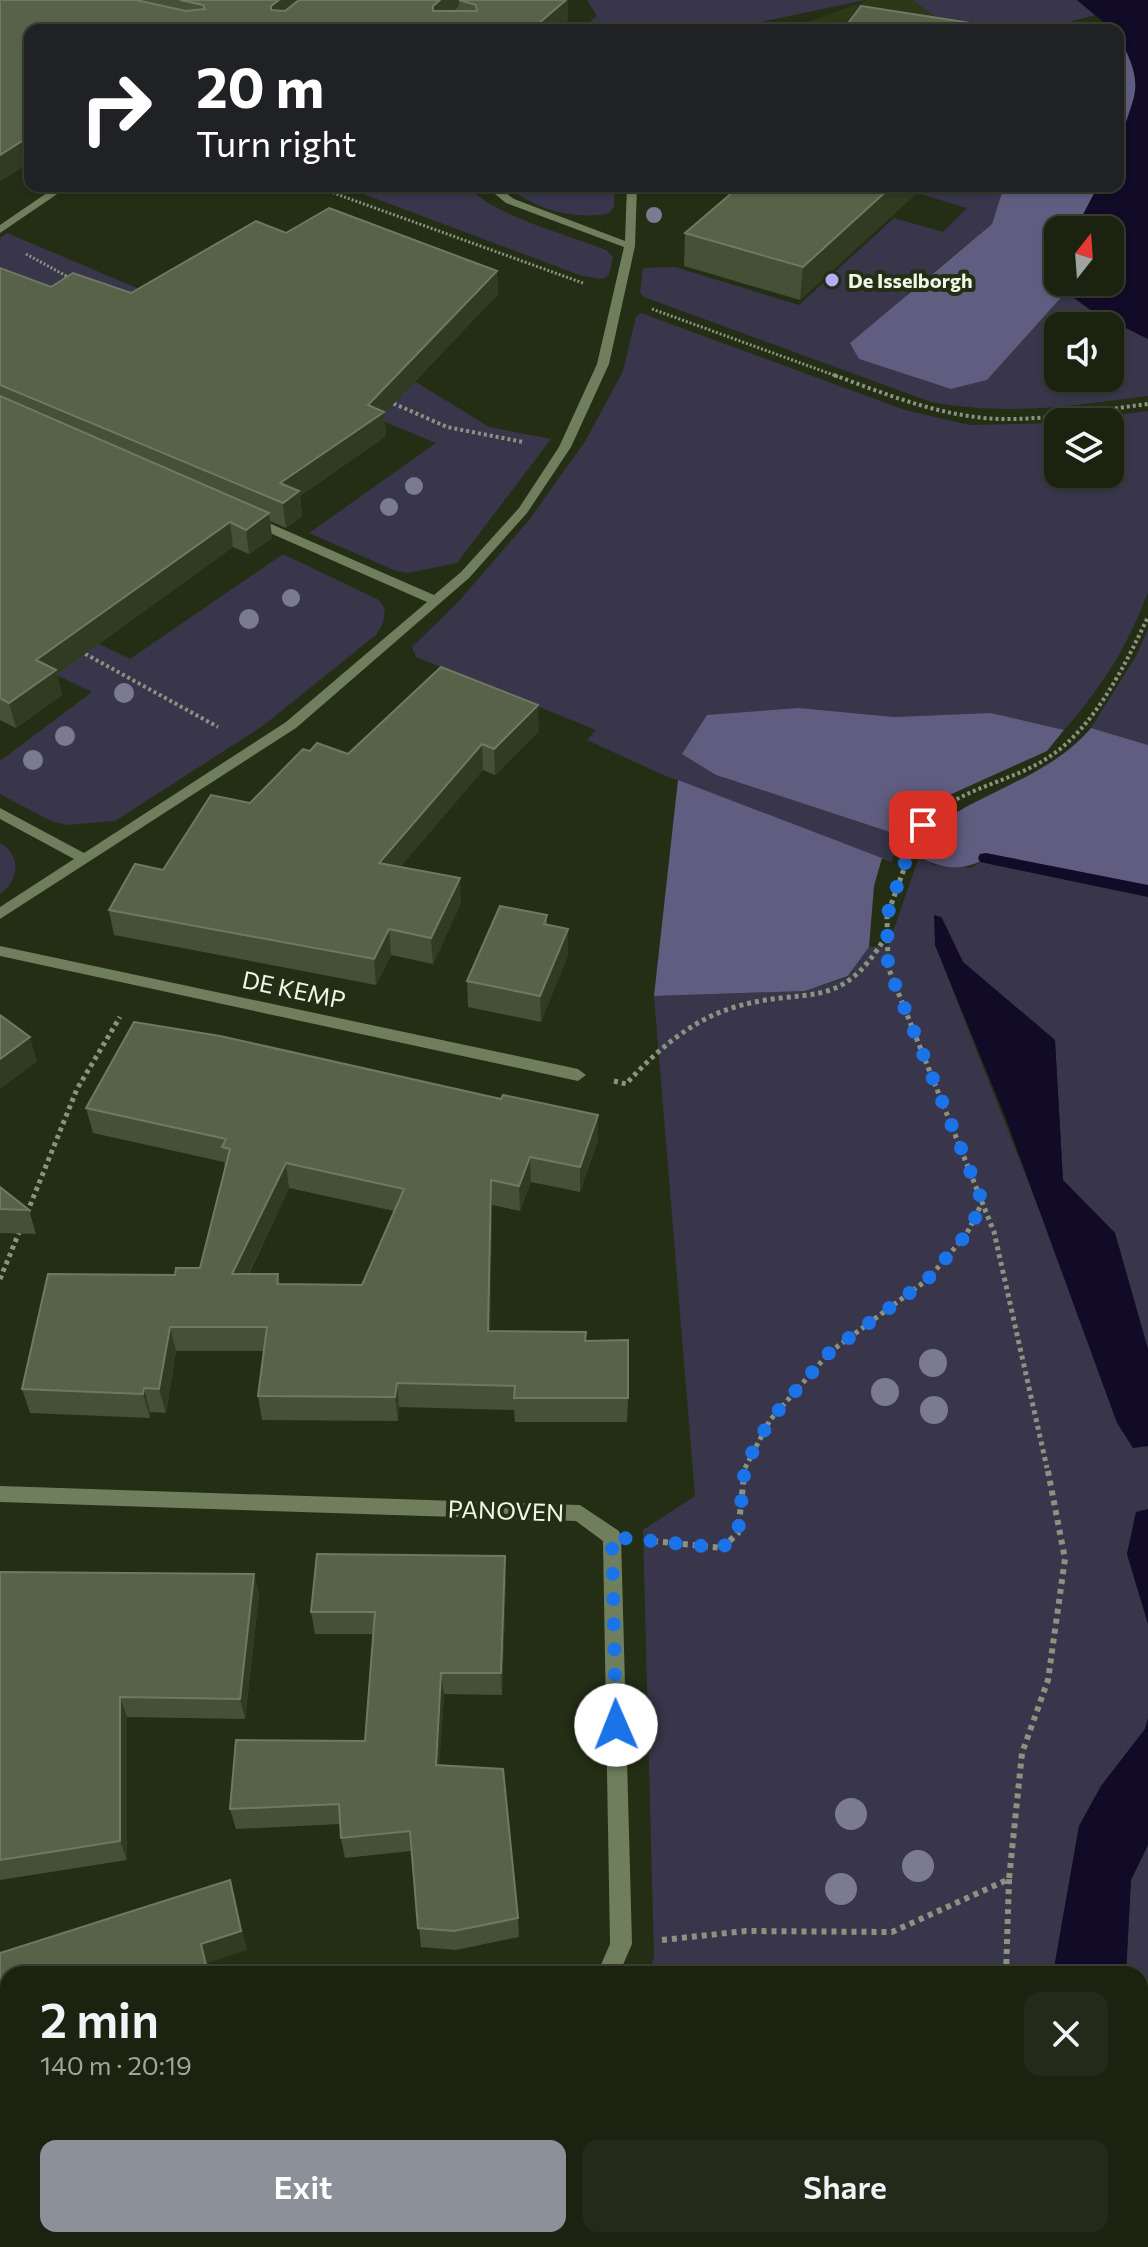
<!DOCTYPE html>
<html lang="en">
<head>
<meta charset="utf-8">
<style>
	:root { --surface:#1b2210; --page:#242a19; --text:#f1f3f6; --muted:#a0a49f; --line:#393f30; --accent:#8c9099 }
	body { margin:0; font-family:Commissioner,sans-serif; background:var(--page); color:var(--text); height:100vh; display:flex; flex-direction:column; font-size:30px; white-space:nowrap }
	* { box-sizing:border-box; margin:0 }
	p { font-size:26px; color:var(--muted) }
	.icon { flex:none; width:44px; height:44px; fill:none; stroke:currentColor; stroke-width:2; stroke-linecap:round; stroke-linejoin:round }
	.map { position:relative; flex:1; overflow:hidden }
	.drawer { position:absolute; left:0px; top:1966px; width:1148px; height:282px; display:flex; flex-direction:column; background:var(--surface); border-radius:24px 24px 0 0; box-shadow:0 2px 6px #0004,0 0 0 2px var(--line) }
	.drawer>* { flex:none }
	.top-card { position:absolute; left:24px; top:24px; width:1100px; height:168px; border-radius:16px; box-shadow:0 2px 6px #0004,0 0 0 2px var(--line); background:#202124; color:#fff; overflow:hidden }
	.needle { width:52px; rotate:17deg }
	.tools { position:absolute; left:1044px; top:216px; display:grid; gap:16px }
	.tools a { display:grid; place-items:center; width:80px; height:80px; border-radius:16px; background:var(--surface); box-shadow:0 2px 6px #0004,0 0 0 2px var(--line); font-size:40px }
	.pin { position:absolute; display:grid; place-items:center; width:68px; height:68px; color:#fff; margin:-34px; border-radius:16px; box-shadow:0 4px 12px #0006 }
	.me { position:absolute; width:88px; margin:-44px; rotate:359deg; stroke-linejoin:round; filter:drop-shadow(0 0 6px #0008) }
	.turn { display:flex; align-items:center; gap:28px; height:168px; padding:0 40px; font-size:36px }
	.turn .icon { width:104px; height:104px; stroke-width:2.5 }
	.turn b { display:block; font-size:56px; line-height:68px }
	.round { display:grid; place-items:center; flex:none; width:84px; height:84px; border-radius:16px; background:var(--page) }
	.summary { display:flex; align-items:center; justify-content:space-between; height:136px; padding:0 40px }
	h1 { font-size:48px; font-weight:600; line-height:60px }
	.action { display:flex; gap:16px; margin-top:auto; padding:16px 40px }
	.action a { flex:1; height:92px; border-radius:16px; background:var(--accent); color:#fff; font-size:32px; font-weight:600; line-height:92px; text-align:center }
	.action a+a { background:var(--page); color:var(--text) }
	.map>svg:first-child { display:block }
	.built { fill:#2c3818 }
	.green { fill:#39364c; fill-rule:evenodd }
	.forest { fill:#615d80 }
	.water { fill:#110b27 }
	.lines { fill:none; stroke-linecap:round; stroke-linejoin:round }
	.stream { fill:#110b27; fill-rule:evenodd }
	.path-far3 { stroke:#8a937f; stroke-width:3; stroke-dasharray:2 2; stroke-linecap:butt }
	.path-far2 { stroke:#8a937f; stroke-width:4; stroke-dasharray:3 3; stroke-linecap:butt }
	.path-far1 { stroke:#8a937f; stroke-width:5; stroke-dasharray:4 4; stroke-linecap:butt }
	.path { stroke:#8a937f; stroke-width:6; stroke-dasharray:5 5; stroke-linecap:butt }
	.street { fill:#6f7e5c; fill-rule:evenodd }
	.tree { fill:#7a7a91 }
	.wall { fill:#455036; fill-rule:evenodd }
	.shaded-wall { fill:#303b21 }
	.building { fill:#576249; stroke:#6f7962; stroke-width:2; fill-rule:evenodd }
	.route { stroke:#1a73e8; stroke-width:14; stroke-dasharray:0 25.2 }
	.poi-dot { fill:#b5acf8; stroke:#242e15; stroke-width:3 }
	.labels { text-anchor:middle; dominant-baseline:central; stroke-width:8; stroke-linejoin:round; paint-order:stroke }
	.far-poi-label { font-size:20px; font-weight:bold; fill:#eff7e7; stroke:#242e15; text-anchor:start }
	.street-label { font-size:24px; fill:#eff7e7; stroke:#242e15 }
</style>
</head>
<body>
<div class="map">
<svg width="1148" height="2247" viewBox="0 0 1148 2247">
	<rect width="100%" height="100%" fill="#242e15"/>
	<path class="built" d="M 868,0 L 925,0 L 976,30 L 787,30 Z"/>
	<path class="green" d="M 587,0 L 865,0 L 756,23 L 764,30 L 580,30 L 597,16 Z
		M 913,0 L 1077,0 L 1095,15 L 1047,28 L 1048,30 L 923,30 L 947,25 Z
		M 342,186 L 467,186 C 496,217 566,234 606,250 L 613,257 L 609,275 L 603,279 L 582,276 Z
		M 508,186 L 615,186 L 614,207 L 609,213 C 577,221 532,209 508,186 Z
		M 925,186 L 1004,186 L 992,224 L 909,292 L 859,359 L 951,389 L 987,380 L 1066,292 L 1092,311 L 1148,339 L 1148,396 C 1069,406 1010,416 931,402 L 644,297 L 640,293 L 643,268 L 675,267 L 799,305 L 894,218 L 943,232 L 967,208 L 920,194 ZM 1058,326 L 1110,326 L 1110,378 L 1058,378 Z
		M 7,233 L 288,352 L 408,377 L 489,427 L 551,439 L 457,563 L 408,573 L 396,571 L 309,533 L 436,443 L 107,307 L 0,270 L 0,238 Z
		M 641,313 L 905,410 L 969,425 L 1058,423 L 1058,474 L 1110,474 L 1110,422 L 1064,422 L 1148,411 L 1148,592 C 1128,646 1102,687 1064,730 L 991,713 L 894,717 L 799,708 L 683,754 L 716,775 L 902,836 L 891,862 L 661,774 L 587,740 L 596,730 L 416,657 L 412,647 L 459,601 L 529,520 L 586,440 L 623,371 L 636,317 Z
		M 283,554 L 379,600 L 385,609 L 383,623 L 377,634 L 264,725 L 115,821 L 67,825 L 51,821 L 0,794 L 0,761 L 92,692 L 0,648 L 0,596 L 130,659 Z
		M 1148,629 L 1148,745 L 1091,728 L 1136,656 Z
		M 0,843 C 22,855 19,881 0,894 Z
		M 919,857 L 934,865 L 971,868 L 986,858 L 1148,891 L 1148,1349 L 1115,1233 L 1063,1180 L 1055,1040 L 963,962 L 942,917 L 935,945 L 1133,1448 L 1148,1446 L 1148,1509 L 1136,1513 L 1127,1554 L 1148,1624 L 1148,1718 L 1145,1729 L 1101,1786 L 1079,1826 L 1053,1974 L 648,1974 L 654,1957 L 643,1530 L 695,1496 L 654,996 L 805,991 L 848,977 L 869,947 L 888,946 Z
		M 1148,1845 L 1148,2247 L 1077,2247 L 1080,2240 L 1140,2240 L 1140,1974 L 1126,1974 L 1131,1880 Z
		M 733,2240 L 994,2240 L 992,2247 L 734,2247 Z"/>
	<path class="forest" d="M 1118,35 C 1125,42 1135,50 1140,58 C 1148,87 1130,123 1118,149 Z
		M 1004,186 L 1098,186 L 1075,230 L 1058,230 L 1058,282 L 1065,282 L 1066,292 L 987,380 L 951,389 L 859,359 L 850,343 L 992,224 Z
		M 799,708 L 894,717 L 991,713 L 1064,730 L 1047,751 L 945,797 L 911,820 L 902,836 L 716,775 L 682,754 L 707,715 Z
		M 1091,728 L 1148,745 L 1148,891 L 986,858 C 964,872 942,869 919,857 L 922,837 C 973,792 1046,781 1091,728 Z
		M 678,780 L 882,858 L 874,886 L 869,947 L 848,976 L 805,991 L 654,996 Z"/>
	<path class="water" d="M 1077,0 L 1148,0 L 1148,339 L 1092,311 L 1066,292 L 1065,282 L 1110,282 L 1110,230 L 1075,230 L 1098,186 L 1118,186 C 1118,174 1115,159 1118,148 C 1133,92 1148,91 1118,35 L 1118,30 L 1113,30 Z
		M 934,915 L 941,917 L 963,962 L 1055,1040 L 1063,1180 L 1115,1233 L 1148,1349 L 1148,1446 L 1133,1448 L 1117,1423 L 1004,1114 L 935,945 Z
		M 1148,1509 L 1148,1624 L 1127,1554 L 1136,1512 Z
		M 1148,1718 L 1148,1845 L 1131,1880 L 1126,1974 L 1053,1974 L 1079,1826 L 1101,1786 L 1145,1729 Z
		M 994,2240 L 1080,2240 L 1077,2247 L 992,2247 Z"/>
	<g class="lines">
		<path class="stream" d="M 986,853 L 1148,885 L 1148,897 L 980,862 L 978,858 L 980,854 Z"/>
		<path class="path-far3" d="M 314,186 L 583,283
			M 26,254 L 70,278
			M 652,309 L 839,377"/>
		<path class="path-far2" d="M 834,375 C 888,395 942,417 1000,419 C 1050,420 1099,410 1148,404
			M 388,401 L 447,427 L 523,442
			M 80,651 L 218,727
			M 908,857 C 913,847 917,832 924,824 C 956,788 1011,783 1049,757 C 1095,727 1125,665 1148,617"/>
		<path class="path-far1" d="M 909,855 L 887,916 L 888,967 L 994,1232 L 1047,1468
			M 614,1081 L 626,1084 C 656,1051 691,1020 735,1007 C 808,985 839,1015 886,936
			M 27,1213 L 77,1089 L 120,1017
			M 0,1279 L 20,1230
			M 745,1468 L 770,1420 L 830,1352 L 927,1280 L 966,1235 L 982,1203"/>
		<path class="path" d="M 653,1541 L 722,1548 L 738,1533 L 745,1466
			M 662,1940 L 746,1931 L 892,1932 L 1009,1879 L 1022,1753 L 1048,1680 L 1065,1559 L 1047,1466
			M 1006,1974 L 1009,1879
			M 925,2240 L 925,2247"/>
		<path class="street" d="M 57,186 L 69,186 L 0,233 L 0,225 Z
			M 485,186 L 496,186 L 514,199 L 625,241 L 627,186 L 637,186 L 635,246 L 609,364 L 571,447 L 527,513 L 469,578 L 296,728 L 0,919 L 0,907 L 74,859 L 0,819 L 0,808 L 84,853 L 286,722 L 427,602 L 247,523 L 247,517 L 255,517 L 434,595 L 461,572 L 519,508 L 559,447 L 597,364 L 624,247 L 506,203 Z
			M 0,946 L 578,1069 L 586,1075 L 578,1081 L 0,956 Z
			M 0,1486 L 580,1505 L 619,1531 L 621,1537 L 632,1944 L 619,1974 L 597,1974 L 610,1944 L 603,1541 L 576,1521 L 0,1502 Z
			M 8,2206 L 8,2230 L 0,2233 L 0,2209 Z"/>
	</g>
	<g class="tree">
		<circle cx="654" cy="215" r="8"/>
		<circle cx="414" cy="486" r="9"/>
		<circle cx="389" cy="507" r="9"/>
		<circle cx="291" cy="598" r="9"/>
		<circle cx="249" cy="619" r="10"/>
		<circle cx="124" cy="693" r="10"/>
		<circle cx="65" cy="736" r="10"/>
		<circle cx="33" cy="760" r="10"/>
		<circle cx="933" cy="1363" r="14"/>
		<circle cx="885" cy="1392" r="14"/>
		<circle cx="934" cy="1410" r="14"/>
		<circle cx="851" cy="1814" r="16"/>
		<circle cx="918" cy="1866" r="16"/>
		<circle cx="841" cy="1889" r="16"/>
	</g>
	<path class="wall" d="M 0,0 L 566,0 L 568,20 L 30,30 L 30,162 L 0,181 Z
		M 740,186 L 922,186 L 919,191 L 800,300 L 684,266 L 685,233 Z
		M 286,233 L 497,271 L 498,294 L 384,414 L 386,436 L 300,496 L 302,516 L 286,528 L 270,521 L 272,538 L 249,554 L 233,547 L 57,674 L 62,695 L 16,728 L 0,720 L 0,268 L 51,287 L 131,293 Z
		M 539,731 L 495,775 L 483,770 L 400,867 L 461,903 L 433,964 L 391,955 L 376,985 L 114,935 L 109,910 L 250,803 L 310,751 L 348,754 Z
		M 547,915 L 547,924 L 568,929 L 568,955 L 541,1022 L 468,1007 L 467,981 Z
		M 86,1108 L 598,1140 L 580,1192 L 531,1182 L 520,1211 L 492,1205 L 490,1331 L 586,1341 L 628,1398 L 627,1422 L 515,1422 L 514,1410 L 399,1407 L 398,1421 L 262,1420 L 258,1396 L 264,1351 L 176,1351 L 166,1413 L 150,1412 L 150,1418 L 30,1413 L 22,1389 L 175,1275 L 200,1268 L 225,1167 L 224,1162 L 93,1133 ZM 289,1188 L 394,1211 L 362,1285 L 280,1284 L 278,1274 L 249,1274 Z
		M 0,1187 L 29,1210 L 36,1234 L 0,1233 Z
		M 0,1572 L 254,1574 L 259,1595 L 245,1719 L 127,1717 L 127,1860 L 0,1880 Z
		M 506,1578 L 502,1695 L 444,1694 L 439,1765 L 518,1918 L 519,1937 L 456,1950 L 421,1947 L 411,1851 L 345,1858 L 341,1838 L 340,1824 L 236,1829 L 230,1809 L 365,1741 L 374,1634 L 315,1634 L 311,1612 Z"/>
	<path class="shaded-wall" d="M 279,0 L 309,0 L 273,28 L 271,6 Z
		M 440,0 L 466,0 L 459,0 L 459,6 L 434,28 L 433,6 Z
		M 566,0 L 568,0 L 568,20 L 557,30 L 531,30 Z
		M 30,136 L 30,162 L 0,181 L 0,155 Z
		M 892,186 L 922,186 L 919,191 L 800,300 L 803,267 Z
		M 497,271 L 498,294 L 384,414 L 386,436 L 300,496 L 302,516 L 286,528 L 280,483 L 368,405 Z
		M 269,513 L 272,538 L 249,554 L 246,530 Z
		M 230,522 L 233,547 L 57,674 L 62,695 L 16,728 L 9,703 L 36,660 Z
		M 538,705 L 539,731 L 495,775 L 494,749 Z
		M 482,744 L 483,770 L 382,889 L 379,863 Z
		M 460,878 L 461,903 L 433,964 L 431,938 Z
		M 389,929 L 391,955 L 376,985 L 374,959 Z
		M 568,929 L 568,955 L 541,1022 L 540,996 Z
		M 30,1037 L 37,1062 L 0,1089 L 0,1059 Z
		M 598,1115 L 598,1140 L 580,1192 L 580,1167 Z
		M 530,1157 L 531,1182 L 520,1211 L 519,1186 Z
		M 286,1163 L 289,1188 L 237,1298 L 232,1274 Z
		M 491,1180 L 492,1205 L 490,1355 L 488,1331 Z
		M 170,1327 L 176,1351 L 166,1413 L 159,1389 Z
		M 397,1383 L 399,1407 L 398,1421 L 395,1397 Z
		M 144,1388 L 150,1412 L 150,1418 L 143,1394 Z
		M 505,1556 L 506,1578 L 502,1695 L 501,1673 Z
		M 254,1574 L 259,1595 L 245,1719 L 240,1699 Z
		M 441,1673 L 444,1694 L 438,1786 L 436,1765 Z
		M 120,1697 L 127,1717 L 127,1860 L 120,1841 Z
		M 230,1880 L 236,1900 L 247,1950 L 208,1963 L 210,1974 L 208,1974 L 201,1944 Z
		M 8,2077 L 8,2098 L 0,2100 L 0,2080 Z"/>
	<path class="building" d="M 0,0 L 136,0 L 186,11 L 205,9 L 203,5 L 180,0 L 279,0 L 271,6 L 271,10 L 285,11 L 299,0 L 440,0 L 433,6 L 433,11 L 477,11 L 476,5 L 459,0 L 566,0 L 531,30 L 30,30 L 30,136 L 0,155 Z
		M 861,6 L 1003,28 L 1002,30 L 843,30 Z
		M 740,186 L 892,186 L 803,267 L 685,233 Z
		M 329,208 L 497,271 L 368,405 L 384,412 L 280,483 L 299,491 L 283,503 L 0,385 L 0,268 L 51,287 L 73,273 L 131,293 L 256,221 L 286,233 Z
		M 0,396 L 269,513 L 246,530 L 230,522 L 36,660 L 56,670 L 9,703 L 0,698 Z
		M 441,667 L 538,705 L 494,749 L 482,744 L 379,863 L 460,878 L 431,938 L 389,929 L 374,959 L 109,910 L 135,864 L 163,870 L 211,795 L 250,803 L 303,749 L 310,751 L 317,743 L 348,754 Z
		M 500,906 L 547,915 L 544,924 L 568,929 L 540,996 L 467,981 Z
		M 0,1015 L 30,1037 L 0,1059 Z
		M 134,1022 L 220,1036 L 501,1099 L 503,1095 L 598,1115 L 580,1167 L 530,1157 L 519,1186 L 491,1180 L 488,1331 L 586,1332 L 585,1341 L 628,1340 L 628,1398 L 514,1398 L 515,1386 L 397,1383 L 395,1397 L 258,1396 L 267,1327 L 170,1327 L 159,1389 L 144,1388 L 143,1394 L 22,1389 L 48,1274 L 175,1275 L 176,1268 L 200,1268 L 230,1149 L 222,1147 L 226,1139 L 86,1108 ZM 286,1163 L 404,1189 L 362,1285 L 277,1284 L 278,1274 L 232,1274 Z
		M 0,1187 L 29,1210 L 0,1209 Z
		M 317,1554 L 505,1556 L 501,1673 L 441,1673 L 436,1765 L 503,1769 L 518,1918 L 454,1931 L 418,1928 L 410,1831 L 341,1838 L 339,1804 L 230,1809 L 236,1740 L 365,1741 L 375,1612 L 311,1612 Z
		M 0,1572 L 254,1574 L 240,1699 L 120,1697 L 120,1841 L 0,1860 Z
		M 230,1880 L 241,1931 L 201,1944 L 208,1974 L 8,1974 L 8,2077 L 0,2080 L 0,1953 Z
		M 426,2240 L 610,2240 L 612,2247 L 423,2247 L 427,2245 Z
		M 285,2243 L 286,2247 L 273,2247 Z"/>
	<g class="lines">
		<path class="route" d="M 616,1725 L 612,1537 L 722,1548 L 738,1533 L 745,1466 L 770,1420 L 830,1352 L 927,1280 L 966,1235 L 983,1203 L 888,967 L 887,916 L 904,865 L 923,825"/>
	</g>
	<circle class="poi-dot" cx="832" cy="280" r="8"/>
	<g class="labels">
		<g class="far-poi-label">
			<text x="848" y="280">De Isselborgh</text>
		</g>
		<g class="street-label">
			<text transform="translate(294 989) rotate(12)">DE KEMP</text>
			<text transform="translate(506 1510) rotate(2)">PANOVEN</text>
		</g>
	</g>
</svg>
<div class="tools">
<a><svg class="needle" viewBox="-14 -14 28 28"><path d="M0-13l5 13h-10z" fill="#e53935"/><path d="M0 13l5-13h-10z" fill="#a0a49f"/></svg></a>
<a><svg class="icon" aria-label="sound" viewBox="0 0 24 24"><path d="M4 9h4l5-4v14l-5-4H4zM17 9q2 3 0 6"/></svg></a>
<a><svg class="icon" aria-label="layers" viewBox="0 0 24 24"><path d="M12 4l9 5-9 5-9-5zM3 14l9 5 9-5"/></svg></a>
</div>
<div class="pin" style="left:923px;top:825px;background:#d93025"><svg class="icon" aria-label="arrive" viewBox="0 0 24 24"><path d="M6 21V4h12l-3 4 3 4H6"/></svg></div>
<svg class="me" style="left:616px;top:1725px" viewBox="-20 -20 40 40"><circle r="19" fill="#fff"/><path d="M0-13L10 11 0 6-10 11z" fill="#1a73e8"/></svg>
<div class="top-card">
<div class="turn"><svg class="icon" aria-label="right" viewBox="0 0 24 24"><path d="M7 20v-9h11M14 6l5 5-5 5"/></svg><div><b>20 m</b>Turn right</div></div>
</div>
<section class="drawer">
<div class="summary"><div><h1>2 min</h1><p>140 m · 20:19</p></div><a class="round"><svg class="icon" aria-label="close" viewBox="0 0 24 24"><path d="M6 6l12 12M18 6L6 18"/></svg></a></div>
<div class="action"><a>Exit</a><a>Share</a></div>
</section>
</div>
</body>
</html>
